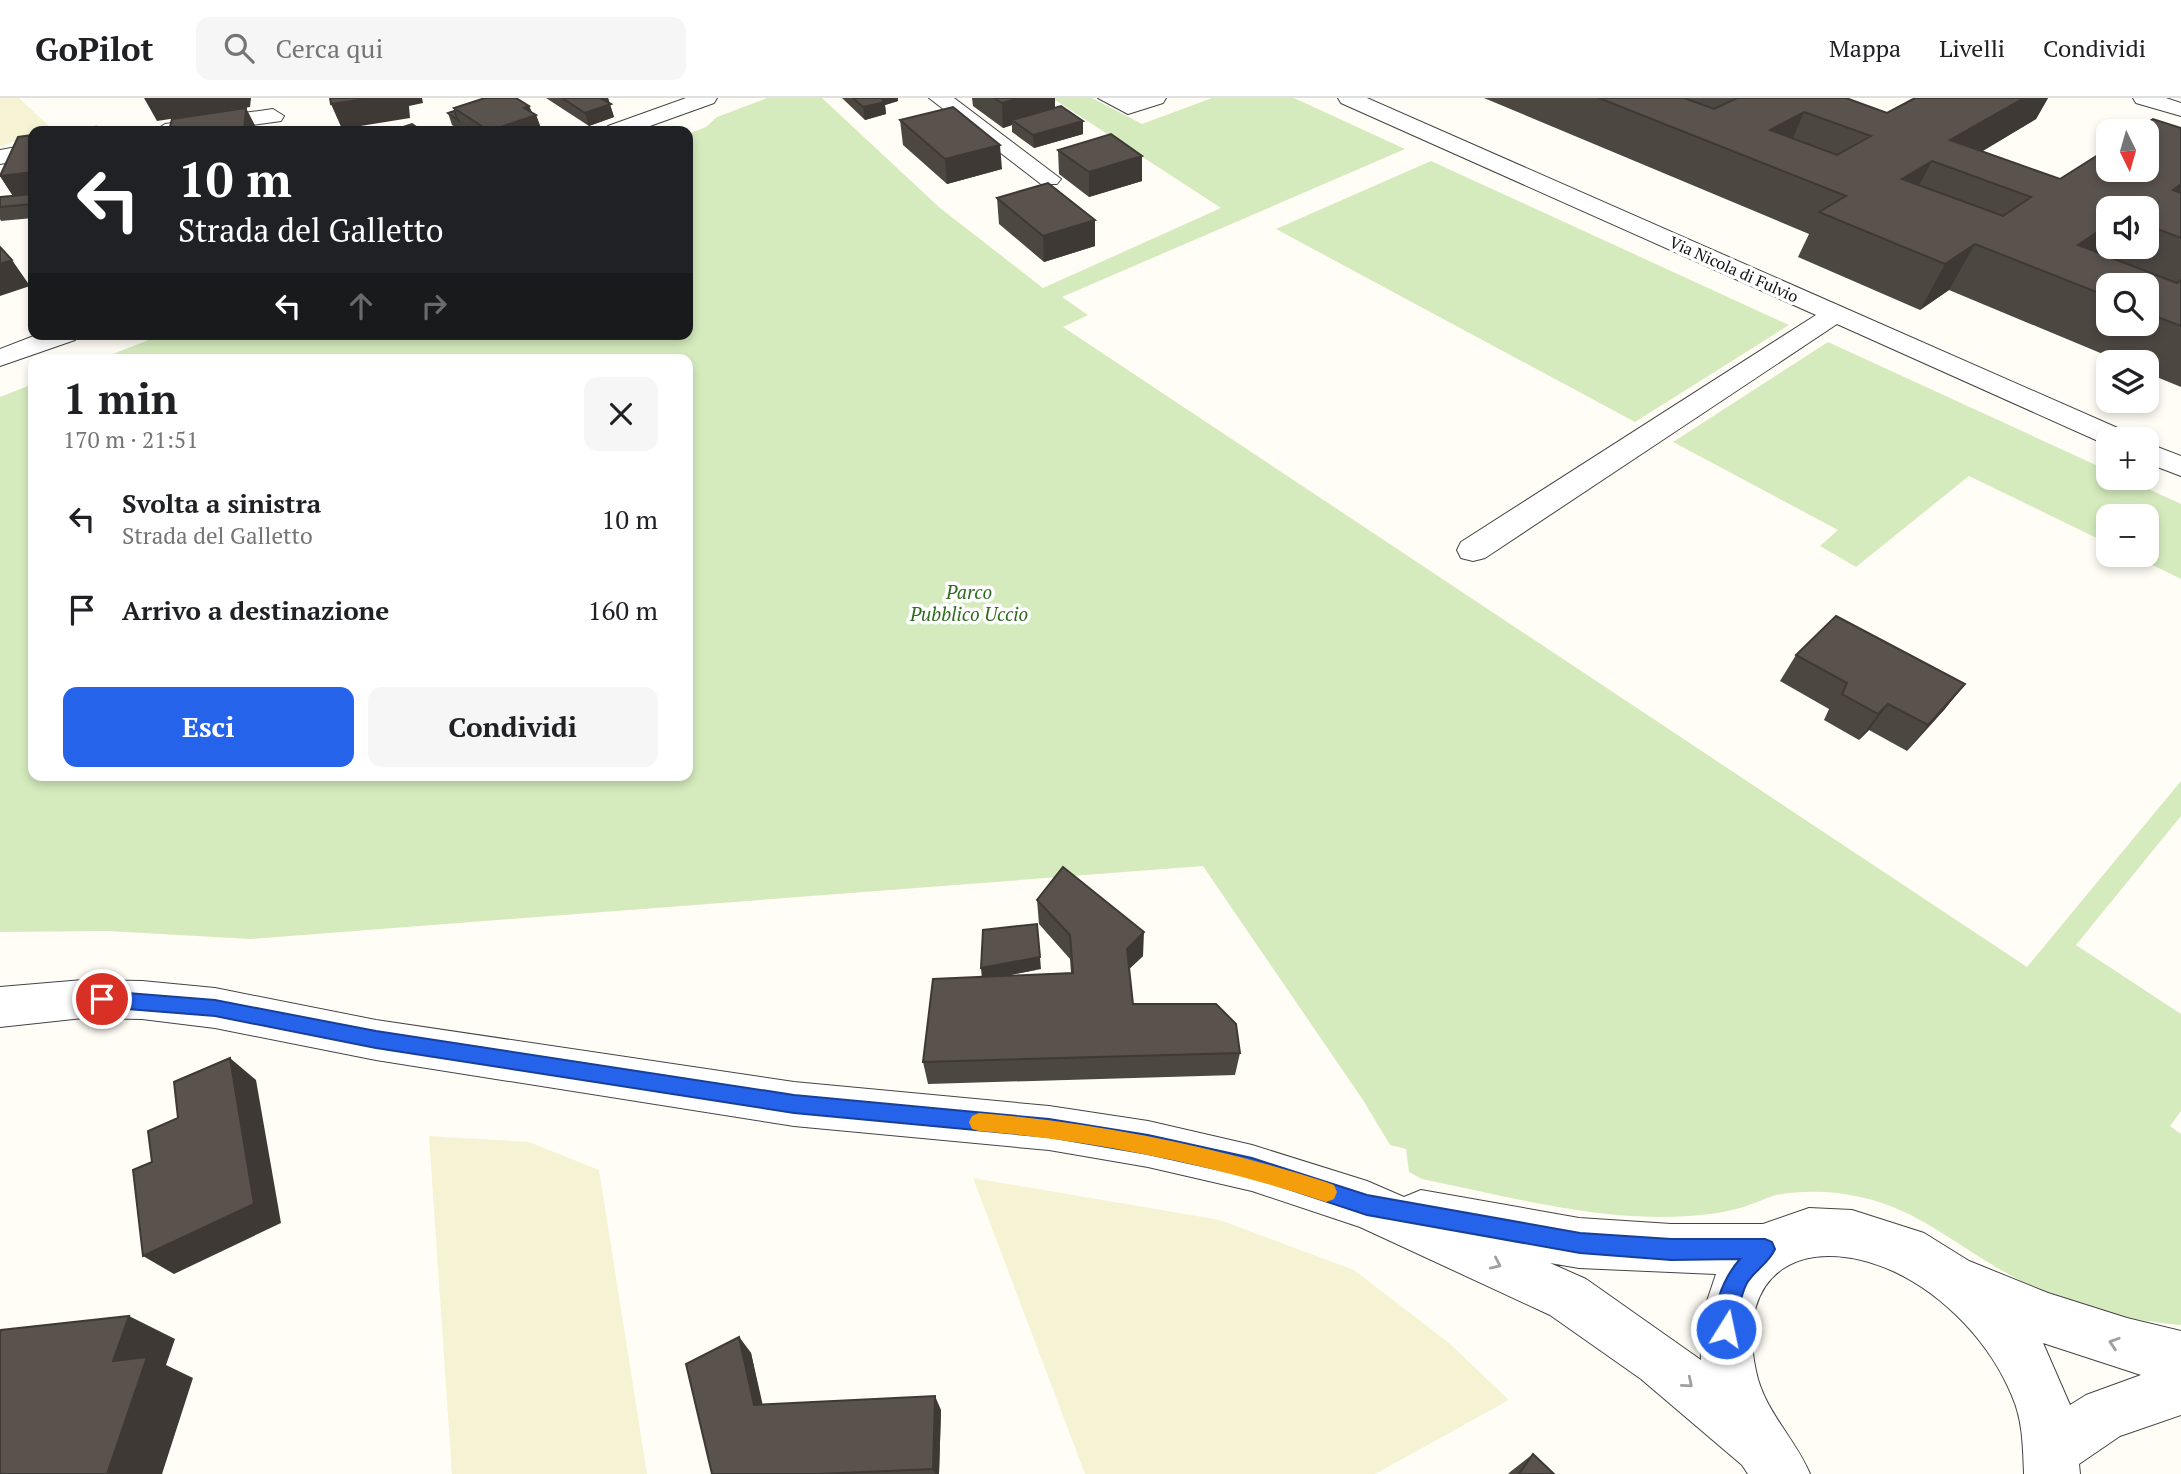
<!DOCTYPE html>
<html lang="it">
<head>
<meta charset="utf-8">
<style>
	:root { --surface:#fff; --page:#f6f6f6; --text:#202124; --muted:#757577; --line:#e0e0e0; --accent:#2563eb }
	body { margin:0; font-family:"PT Serif",serif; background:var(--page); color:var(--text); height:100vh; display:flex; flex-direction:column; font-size:26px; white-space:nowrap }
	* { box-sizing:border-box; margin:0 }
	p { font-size:23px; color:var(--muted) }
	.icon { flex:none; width:38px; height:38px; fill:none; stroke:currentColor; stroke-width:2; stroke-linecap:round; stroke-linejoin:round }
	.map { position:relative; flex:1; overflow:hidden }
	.drawer { position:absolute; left:28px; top:256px; width:665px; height:427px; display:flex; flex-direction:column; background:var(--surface); border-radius:14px; box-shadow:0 4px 10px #0003 }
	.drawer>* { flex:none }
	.banner { position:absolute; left:28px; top:28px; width:665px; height:214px; border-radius:14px; box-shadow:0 4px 10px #0003; background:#202124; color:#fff; overflow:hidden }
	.needle { width:46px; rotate:175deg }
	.controls { position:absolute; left:2096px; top:21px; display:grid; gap:14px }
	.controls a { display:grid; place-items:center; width:63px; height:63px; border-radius:14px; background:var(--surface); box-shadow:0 4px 10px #0003; font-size:35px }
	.pin { position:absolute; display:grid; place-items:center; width:60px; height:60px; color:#fff; margin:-30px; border:4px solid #fff; border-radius:50%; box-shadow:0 2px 7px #0007 }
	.me { position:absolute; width:77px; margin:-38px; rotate:10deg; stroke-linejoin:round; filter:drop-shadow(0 0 5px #0008) }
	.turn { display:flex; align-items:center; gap:24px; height:147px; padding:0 35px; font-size:32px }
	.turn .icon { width:91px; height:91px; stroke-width:2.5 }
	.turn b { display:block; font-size:49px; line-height:60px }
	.lanes { display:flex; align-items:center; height:66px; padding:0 35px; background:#0003; justify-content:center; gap:35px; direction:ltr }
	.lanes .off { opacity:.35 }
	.round { display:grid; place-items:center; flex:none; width:74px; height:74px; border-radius:14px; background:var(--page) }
	.head { display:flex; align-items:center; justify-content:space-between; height:119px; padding:0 35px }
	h1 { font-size:42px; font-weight:800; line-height:52px }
	.action { display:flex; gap:14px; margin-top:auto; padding:14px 35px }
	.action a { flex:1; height:80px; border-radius:14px; background:var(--accent); color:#fff; font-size:28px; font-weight:800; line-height:80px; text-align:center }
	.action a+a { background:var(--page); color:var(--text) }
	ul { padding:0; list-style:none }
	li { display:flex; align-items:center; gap:21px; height:91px; padding:0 35px }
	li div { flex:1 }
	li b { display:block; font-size:26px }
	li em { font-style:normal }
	header { display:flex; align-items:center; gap:42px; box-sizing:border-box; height:98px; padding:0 35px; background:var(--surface); border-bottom:2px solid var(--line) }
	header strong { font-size:33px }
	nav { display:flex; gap:38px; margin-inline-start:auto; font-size:24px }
	.search { width:490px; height:63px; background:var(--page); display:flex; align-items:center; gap:18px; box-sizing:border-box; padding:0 24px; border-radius:14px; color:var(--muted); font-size:26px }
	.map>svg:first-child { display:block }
	.farmland { fill:#f6f3d4 }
	.green { fill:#d5ebbd }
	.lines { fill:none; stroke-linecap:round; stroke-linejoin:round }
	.minor-casing { stroke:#444; stroke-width:2 }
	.minor { fill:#fff; fill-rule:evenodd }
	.wall { fill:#4d4742; fill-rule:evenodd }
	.shaded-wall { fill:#3f3936 }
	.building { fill:#5a524d; stroke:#3f3936; stroke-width:2; fill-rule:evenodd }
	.oneway { stroke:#a0a0a0 }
	.route { fill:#2563eb; stroke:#184099; stroke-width:2 }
	.slow { fill:#f59e0b }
	.labels { text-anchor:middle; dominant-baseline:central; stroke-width:7; stroke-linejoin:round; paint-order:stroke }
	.far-street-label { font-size:16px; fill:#111; stroke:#fff }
	.park-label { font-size:19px; font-style:italic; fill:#2f6b1f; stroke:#fff }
</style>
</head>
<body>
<header>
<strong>GoPilot</strong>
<div class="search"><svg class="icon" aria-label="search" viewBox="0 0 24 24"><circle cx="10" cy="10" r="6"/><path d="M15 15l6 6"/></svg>Cerca qui</div>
<nav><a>Mappa</a><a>Livelli</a><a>Condividi</a></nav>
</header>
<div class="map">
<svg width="2181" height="1376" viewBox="0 0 2181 1376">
	<rect width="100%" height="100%" fill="#fffdf5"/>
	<path class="farmland" d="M 0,0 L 19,0 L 50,29 L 0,49 Z
		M 429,1038 L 529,1044 L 599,1072 L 647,1376 L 452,1376 Z
		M 973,1080 L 1220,1122 L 1354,1172 L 1449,1245 L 1509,1302 L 1375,1376 L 1085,1376 Z"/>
	<path class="green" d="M 767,0 L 822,0 L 940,110 L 1043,190 L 1221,110 L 1052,0 L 1092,0 L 1142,26 L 1212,0 L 1294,0 L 1405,51 L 1062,199 L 1088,217 L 1063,229 L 2027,869 L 2181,683 L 2181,718 L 2076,847 L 2181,916 L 2181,1013 L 2170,1028 L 2181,1036 L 2181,1227 C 2117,1222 2057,1204 2001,1172 C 1954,1145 1914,1110 1860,1099 C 1834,1093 1803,1092 1776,1097 C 1762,1101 1750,1108 1736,1111 C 1721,1115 1704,1117 1689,1118 C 1599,1124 1510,1099 1422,1081 L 1409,1074 L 1406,1051 L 1390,1047 L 1363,1002 L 1203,768 L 250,841 L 108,833 L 0,834 L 0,299 L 33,286 L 33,677 L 688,677 L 688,261 L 100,261 L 164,236 L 688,236 L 688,36 L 706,29 L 717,19 Z
		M 1431,63 L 1789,227 L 1635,324 L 1276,131 Z
		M 1828,244 L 2109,373 L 2109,380 L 2125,380 L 2181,406 L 2181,481 L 2132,457 L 2147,457 L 2147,418 L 2109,418 L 2109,446 L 1969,378 L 1856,469 L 1820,448 L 1838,432 L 1673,344 Z"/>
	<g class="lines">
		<defs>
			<path id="minor" d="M 686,0 L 717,0 L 714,5 L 636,33 L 605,33 L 608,28 Z
				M 929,0 L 954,0 L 1061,81 L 1057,86 L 1041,86 Z
				M 1098,0 L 1166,0 L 1163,5 L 1128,16 Z
				M 1338,0 L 1367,0 L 2129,335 L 2133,341 L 2109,341 L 2107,347 L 1837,226 L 1485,460 L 1473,463 L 1461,460 L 1457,452 L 1461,444 L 1816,217 L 1341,5 Z
				M 2133,0 L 2166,0 L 2181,5 L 2181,18 L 2136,5 Z
				M 273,11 L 284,18 L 281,23 L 211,33 L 154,33 L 165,26 Z
				M 33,46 L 33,60 L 0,66 L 0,52 Z
				M 39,236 L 78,236 L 75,242 L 0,268 L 0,251 Z
				M 2147,345 L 2181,358 L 2181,378 L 2147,365 Z
				M 83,882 L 142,883 L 215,890 L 376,922 L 794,984 L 1049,1008 L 1148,1023 L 1252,1047 L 1367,1083 L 1404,1099 L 1421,1092 L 1579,1120 L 1671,1126 L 1763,1126 L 1809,1110 L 1852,1112 L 1924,1135 L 1969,1163 L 2048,1195 L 2127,1220 L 2181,1233 L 2181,1317 L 2120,1338 L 2079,1366 L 2080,1376 L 2024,1376 C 2023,1350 2023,1322 2012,1298 C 1991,1246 1945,1197 1893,1173 C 1805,1134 1734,1172 1756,1273 C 1764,1313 1795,1340 1810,1376 L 1748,1376 L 1742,1367 L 1641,1281 L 1550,1217 L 1360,1129 L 1252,1093 L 1148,1069 L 1049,1052 L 794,1028 L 376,962 L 215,930 L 142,921 L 83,920 L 0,929 L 0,889 ZM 1550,1165 L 1579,1170 L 1716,1176 L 1700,1224 L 1701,1262 L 1586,1181 ZM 2043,1245 L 2141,1277 L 2086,1297 L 2070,1307 Z"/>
		</defs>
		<use href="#minor" class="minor-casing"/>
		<use href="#minor" class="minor"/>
	</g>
	<path class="wall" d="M 546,0 L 608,0 L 614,19 L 589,28 Z
		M 842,0 L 898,0 L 898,3 L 885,7 L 886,16 L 865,22 Z
		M 972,0 L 1055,0 L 1055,10 L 1083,23 L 1083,36 L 1034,50 L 1012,34 L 1012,27 L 1003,30 L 973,8 Z
		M 1484,0 L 1846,0 L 1887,15 L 1915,0 L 2048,0 L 2036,21 L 1982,53 L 2060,81 L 2181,30 L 2181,289 L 2147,275 L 2147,264 L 2122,264 L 1949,192 L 1920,212 L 1798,159 L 1809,136 ZM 2109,110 L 2147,110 L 2147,149 L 2109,149 ZM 2109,187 L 2147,187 L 2147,226 L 2109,226 Z
		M 529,8 L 532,14 L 536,17 L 542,33 L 461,33 L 452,27 L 448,15 L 454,13 L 454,10 Z
		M 900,22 L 1002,71 L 947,86 L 903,47 Z
		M 33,37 L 33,120 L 1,123 L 0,121 L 0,99 L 13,98 L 0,78 Z
		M 1058,52 L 1142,83 L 1089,99 L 1059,76 Z
		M 997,100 L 1095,148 L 1044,164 L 999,126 Z
		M 1796,557 L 1965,586 L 1944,612 L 1907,653 L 1869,632 L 1859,642 L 1824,622 L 1829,611 L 1780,583 Z
		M 1037,802 L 1143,858 L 1129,871 L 1133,906 L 1240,955 L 1235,977 L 928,986 L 923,964 L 982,879 L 1041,871 L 1006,878 L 1071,875 L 1070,861 L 1039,826 Z
		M 739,1239 L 751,1255 L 762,1307 L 941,1312 L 939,1376 L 712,1376 Z
		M 1533,1356 L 1554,1376 L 1508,1376 L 1510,1374 Z"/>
	<path class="shaded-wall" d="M 144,0 L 251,0 L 250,9 L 157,23 Z
		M 372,0 L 422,0 L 423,5 L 409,8 L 410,20 L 342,31 L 331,6 Z
		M 600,0 L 608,0 L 614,19 L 589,28 L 585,15 Z
		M 877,0 L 898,0 L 898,3 L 885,7 L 886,16 L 865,22 L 863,9 Z
		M 1020,0 L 1055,0 L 1055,14 L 1012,22 L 1012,27 L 1003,30 L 1002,5 Z
		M 2024,0 L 2048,0 L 2036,21 L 1953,71 L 1950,42 Z
		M 529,8 L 533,18 L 536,17 L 542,33 L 489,33 L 524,10 Z
		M 246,10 L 258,33 L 244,33 Z
		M 1804,14 L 1786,57 L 1770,32 Z
		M 1083,23 L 1083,36 L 1034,50 L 1033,37 Z
		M 1000,47 L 1002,71 L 947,86 L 945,61 Z
		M 1142,58 L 1142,83 L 1089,99 L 1089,74 Z
		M 1932,63 L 1909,107 L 1902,81 Z
		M 33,74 L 33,101 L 17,104 L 0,78 Z
		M 2181,86 L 2181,105 L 2173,92 Z
		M 1095,122 L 1095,148 L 1044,164 L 1043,138 Z
		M 2109,126 L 2109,136 L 2091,163 L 2078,147 Z
		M 1975,146 L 1949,192 L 1920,212 L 1945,166 Z
		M 12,162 L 30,188 L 0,198 L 0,166 Z
		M 1965,586 L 1944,612 L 1907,653 L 1928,627 Z
		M 1888,606 L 1869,632 L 1859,642 L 1878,616 Z
		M 1144,834 L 1143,858 L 1126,874 L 1127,851 Z
		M 1040,859 L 1041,871 L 982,882 L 981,870 Z
		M 230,960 L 256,982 L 281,1125 L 174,1176 L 143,1158 Z
		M 129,1218 L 175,1241 L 166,1267 L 193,1280 L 162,1376 L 107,1376 L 113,1263 Z
		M 739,1239 L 751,1255 L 766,1321 L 754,1307 Z
		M 935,1298 L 941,1312 L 939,1376 L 935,1376 L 933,1371 Z"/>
	<path class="building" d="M 330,0 L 372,0 L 331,6 Z
		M 485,0 L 516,0 L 529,8 L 524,10 L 536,17 L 489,33 L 454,10 Z
		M 562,0 L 600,0 L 611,6 L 585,15 Z
		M 853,0 L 881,0 L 885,4 L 863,9 Z
		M 994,0 L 1020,0 L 1002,5 Z
		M 1599,0 L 1684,0 L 1714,11 L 1737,0 L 1846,0 L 1887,15 L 1915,0 L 2024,0 L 1950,42 L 2060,81 L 2109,50 L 2109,72 L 2147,72 L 2147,33 L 2134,33 L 2153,21 L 2181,30 L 2181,86 L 2173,92 L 2181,95 L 2181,140 L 2147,127 L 2147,110 L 2109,110 L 2109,126 L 2078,147 L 2177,185 L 2181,182 L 2181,228 L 2147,215 L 2147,187 L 2109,187 L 2109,199 L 1975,146 L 1945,166 L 1819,114 L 1846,98 ZM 1804,14 L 1871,38 L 1837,57 L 1770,32 ZM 1932,63 L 2031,99 L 2003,118 L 1902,81 Z
		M 1061,8 L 1083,23 L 1033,37 L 1012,22 Z
		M 953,9 L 1000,47 L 945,61 L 900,22 Z
		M 246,10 L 244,33 L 169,33 L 172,21 Z
		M 454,13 L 458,22 L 448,15 Z
		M 412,26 L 422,33 L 391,33 Z
		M 95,29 L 93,33 L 60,33 Z
		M 1111,36 L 1142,58 L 1089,74 L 1058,52 Z
		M 33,37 L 33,74 L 0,78 L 18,39 Z
		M 1048,85 L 1095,122 L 1043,138 L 997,100 Z
		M 33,96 L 33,106 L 0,109 L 0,99 Z
		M 0,149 L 12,162 L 0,166 Z
		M 1836,518 L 1965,586 L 1928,627 L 1888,606 L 1878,616 L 1842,596 L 1847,585 L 1796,557 Z
		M 1063,769 L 1144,834 L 1127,851 L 1133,906 L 1216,906 L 1236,926 L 1240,955 L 923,964 L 933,881 L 1073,875 L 1070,837 L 1037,802 Z
		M 1037,826 L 1040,859 L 981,870 L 983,832 Z
		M 230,960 L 254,1106 L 143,1158 L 133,1072 L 152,1064 L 148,1033 L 178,1020 L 174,984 Z
		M 129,1218 L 113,1263 L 147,1259 L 107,1376 L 0,1376 L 0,1235 L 1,1232 Z
		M 739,1239 L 754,1307 L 935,1298 L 933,1371 L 819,1376 L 712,1376 L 686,1266 Z
		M 1533,1356 L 1554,1376 L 1519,1376 Z"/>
	<defs><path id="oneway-chevron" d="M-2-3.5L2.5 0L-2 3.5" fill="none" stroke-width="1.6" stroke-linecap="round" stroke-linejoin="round" transform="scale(1.75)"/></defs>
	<g class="oneway">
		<use href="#oneway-chevron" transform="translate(1496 1166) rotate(25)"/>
		<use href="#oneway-chevron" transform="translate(2114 1245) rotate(-162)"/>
		<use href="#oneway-chevron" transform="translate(1688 1285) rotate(40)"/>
	</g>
	<path class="route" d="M 102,893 L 215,902 L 376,933 L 794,997 L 1049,1021 L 1148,1037 L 1252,1060 L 1367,1097 L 1580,1135 L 1671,1141 L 1765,1141 L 1772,1144 L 1775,1151 C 1769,1165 1755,1172 1747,1185 C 1737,1203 1740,1221 1733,1239 L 1726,1242 L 1718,1239 C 1708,1215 1724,1179 1740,1161 L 1671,1162 L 1580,1155 L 1367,1117 L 1252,1079 L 1148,1056 L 1049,1039 L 794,1015 L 376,950 L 215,918 L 102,909 L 96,907 L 93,901 L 96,895 Z"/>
	<path class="slow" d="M 979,1015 C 1098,1025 1213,1048 1326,1084 L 1334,1087 L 1337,1094 L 1334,1101 L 1326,1104 C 1213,1067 1098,1043 979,1033 L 972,1031 L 969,1024 L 972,1018 Z"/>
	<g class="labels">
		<g class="far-street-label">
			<text transform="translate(1734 171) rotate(24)">Via Nicola di Fulvio</text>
		</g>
		<g class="park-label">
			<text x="969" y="493">Parco<tspan x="969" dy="22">Pubblico Uccio</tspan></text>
		</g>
	</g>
</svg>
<div class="controls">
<a><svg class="needle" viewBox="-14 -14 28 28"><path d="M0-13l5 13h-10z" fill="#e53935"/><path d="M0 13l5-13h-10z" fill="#757577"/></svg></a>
<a><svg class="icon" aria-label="sound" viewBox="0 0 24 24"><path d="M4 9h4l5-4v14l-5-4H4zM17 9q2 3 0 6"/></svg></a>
<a><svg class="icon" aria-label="search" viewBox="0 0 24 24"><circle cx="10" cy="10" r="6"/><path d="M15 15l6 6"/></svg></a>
<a><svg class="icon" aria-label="layers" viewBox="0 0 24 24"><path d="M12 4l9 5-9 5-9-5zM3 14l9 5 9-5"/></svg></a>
<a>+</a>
<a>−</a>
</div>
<div class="pin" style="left:102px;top:901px;background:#d93025"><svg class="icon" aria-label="arrive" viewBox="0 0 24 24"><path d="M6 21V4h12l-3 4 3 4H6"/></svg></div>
<svg class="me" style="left:1726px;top:1231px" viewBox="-20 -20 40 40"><circle r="17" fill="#2563eb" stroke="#fff" stroke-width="3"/><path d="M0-11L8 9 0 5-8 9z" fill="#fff"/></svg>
<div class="banner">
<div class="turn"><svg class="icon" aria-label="left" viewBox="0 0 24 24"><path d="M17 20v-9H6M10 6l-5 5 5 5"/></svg><div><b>10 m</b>Strada del Galletto</div></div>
<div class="lanes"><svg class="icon" aria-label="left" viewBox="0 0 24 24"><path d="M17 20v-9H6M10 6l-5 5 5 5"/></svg><svg class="icon off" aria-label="ahead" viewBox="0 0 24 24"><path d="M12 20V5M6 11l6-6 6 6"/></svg><svg class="icon off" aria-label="right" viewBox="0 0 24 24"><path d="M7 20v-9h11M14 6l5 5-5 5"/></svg></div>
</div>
<section class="drawer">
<div class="head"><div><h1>1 min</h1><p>170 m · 21:51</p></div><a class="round"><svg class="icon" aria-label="close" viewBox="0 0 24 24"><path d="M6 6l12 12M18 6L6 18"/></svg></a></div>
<ul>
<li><svg class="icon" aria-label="left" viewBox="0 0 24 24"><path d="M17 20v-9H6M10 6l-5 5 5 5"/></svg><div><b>Svolta a sinistra</b><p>Strada del Galletto</p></div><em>10 m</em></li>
<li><svg class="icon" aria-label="arrive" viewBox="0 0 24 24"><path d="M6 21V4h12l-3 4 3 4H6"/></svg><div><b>Arrivo a destinazione</b></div><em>160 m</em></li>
</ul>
<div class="action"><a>Esci</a><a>Condividi</a></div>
</section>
</div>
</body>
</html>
